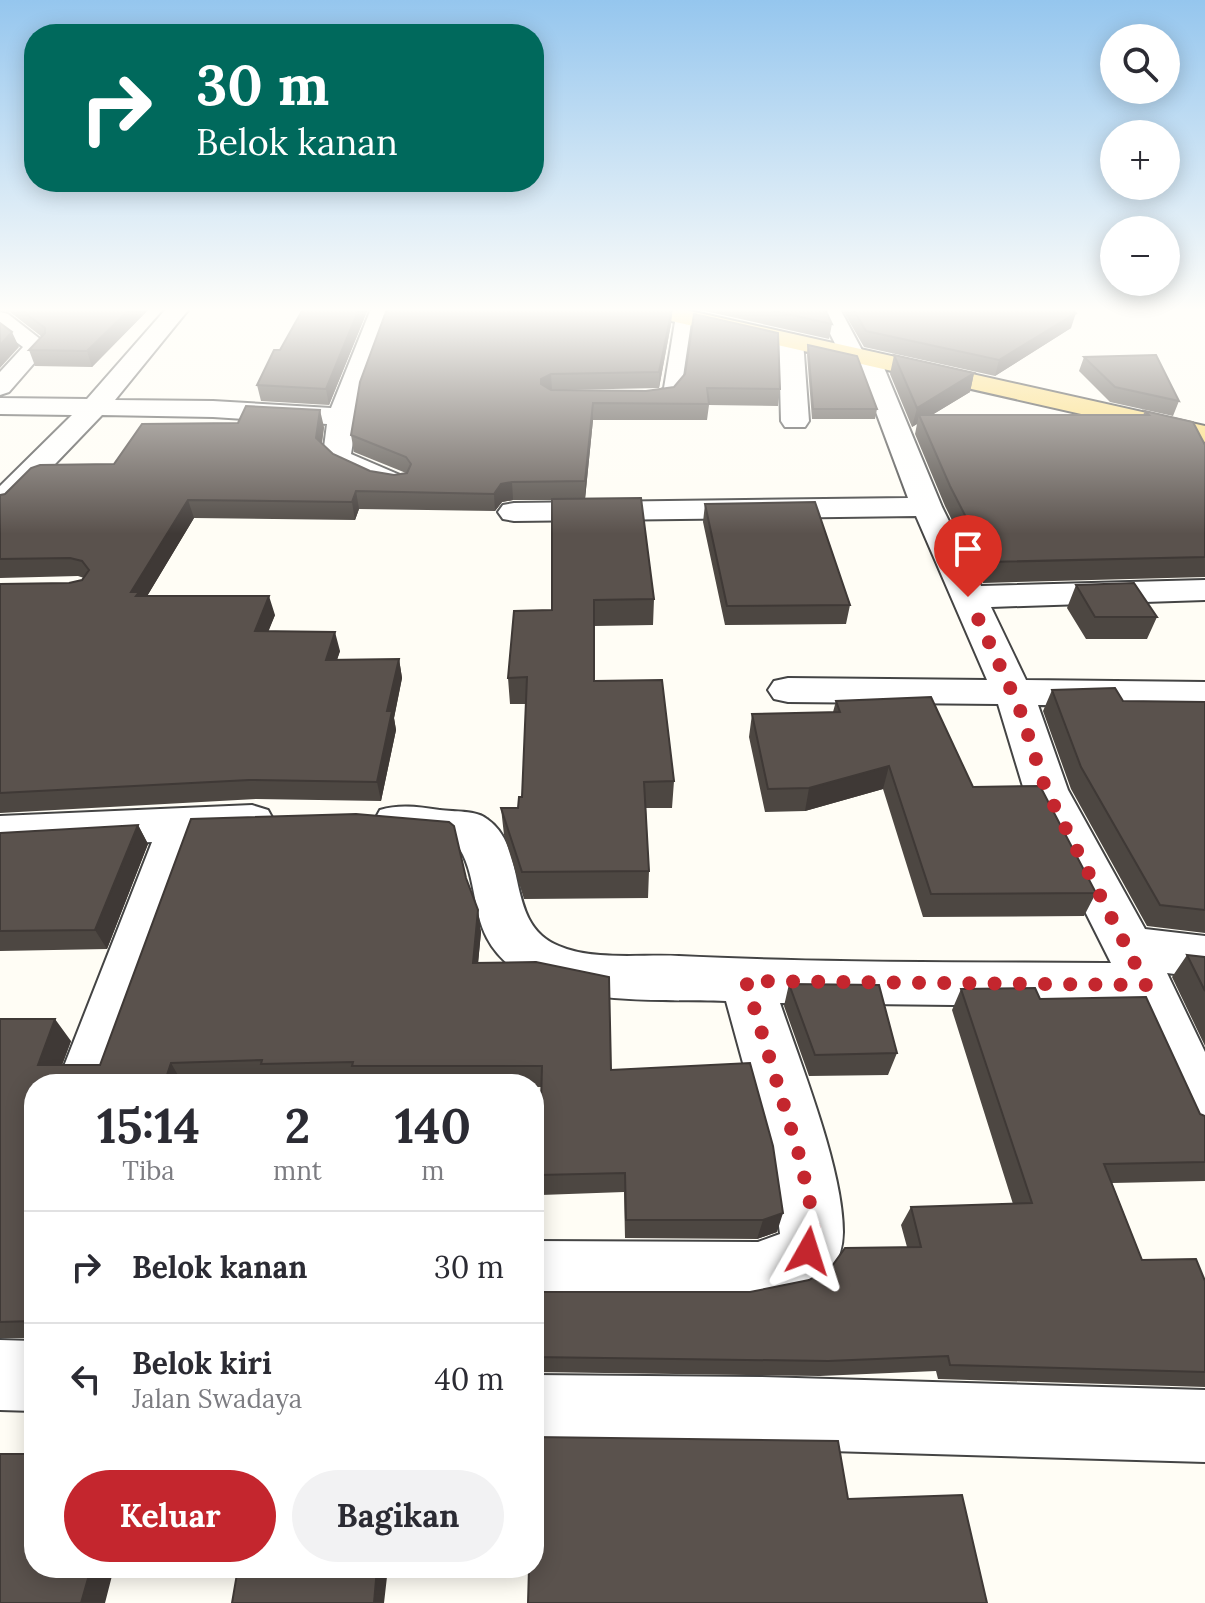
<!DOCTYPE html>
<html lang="id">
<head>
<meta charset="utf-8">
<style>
	:root { --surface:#fff; --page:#f2f2f3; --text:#2b2b33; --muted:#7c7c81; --line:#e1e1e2; --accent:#c4262e }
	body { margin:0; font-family:Lora,serif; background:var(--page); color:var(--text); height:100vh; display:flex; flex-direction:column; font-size:30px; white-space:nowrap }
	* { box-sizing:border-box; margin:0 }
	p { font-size:26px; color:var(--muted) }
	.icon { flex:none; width:44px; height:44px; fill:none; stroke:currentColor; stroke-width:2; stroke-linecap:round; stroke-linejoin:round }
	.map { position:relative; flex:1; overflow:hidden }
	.sheet { position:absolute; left:24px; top:1074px; width:520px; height:504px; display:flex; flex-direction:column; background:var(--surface); border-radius:32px; box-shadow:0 4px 20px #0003 }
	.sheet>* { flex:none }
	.banner { position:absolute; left:24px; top:24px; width:520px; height:168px; border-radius:32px; box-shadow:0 4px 20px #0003; background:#00695c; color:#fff; overflow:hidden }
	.tools { position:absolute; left:1100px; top:24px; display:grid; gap:16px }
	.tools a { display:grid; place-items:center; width:80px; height:80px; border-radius:50%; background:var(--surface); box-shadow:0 4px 20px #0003; font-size:40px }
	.pin { position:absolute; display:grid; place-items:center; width:68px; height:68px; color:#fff; margin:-82px -34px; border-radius:50% 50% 50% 0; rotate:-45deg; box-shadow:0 0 8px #0007 }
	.pin .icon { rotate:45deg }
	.me { position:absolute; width:88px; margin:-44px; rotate:6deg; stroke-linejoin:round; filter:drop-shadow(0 0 6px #0008) }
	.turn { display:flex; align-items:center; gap:28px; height:168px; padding:0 40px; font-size:36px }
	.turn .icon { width:104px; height:104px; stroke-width:2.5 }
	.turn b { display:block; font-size:56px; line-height:68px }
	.eta { display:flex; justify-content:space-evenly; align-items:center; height:136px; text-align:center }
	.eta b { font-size:48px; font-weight:700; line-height:56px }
	.primary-button { display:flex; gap:16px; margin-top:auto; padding:16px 40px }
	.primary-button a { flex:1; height:92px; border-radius:48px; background:var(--accent); color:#fff; font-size:32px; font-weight:700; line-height:92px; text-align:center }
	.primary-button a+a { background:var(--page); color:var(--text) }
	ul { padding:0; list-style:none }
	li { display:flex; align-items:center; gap:24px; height:112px; padding:0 40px; border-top:2px solid var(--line) }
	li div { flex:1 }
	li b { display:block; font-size:30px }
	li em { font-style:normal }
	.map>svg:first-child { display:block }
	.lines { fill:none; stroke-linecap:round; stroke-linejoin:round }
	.lane-casing { stroke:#444; stroke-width:4 }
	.street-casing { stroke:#444; stroke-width:4 }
	.primary-casing { stroke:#222; stroke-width:4 }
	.lane { fill:#fff; fill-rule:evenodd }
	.street { fill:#fff; fill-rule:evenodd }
	.primary { fill:#f9d66b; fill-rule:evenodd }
	.wall { fill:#4d4742 }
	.shaded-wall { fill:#3f3936 }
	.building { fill:#5a524d; stroke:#3f3936; stroke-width:2 }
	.route { stroke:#c4262e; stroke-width:14; stroke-dasharray:0 25.2 }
</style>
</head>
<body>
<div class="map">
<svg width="1205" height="1603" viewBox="0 0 1205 1603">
	<rect width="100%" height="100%" fill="#fffdf5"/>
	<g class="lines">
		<defs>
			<path id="lane" d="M 684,311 L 692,316 L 681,390 L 670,401 L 634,403 L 631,399 L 634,395 L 659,392 L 664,388 L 676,316 Z"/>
			<path id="street" d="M 166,309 L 189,309 L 115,400 L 213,401 L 331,408 L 371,309 L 393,309 L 360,398 L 351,454 L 400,475 L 404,481 L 400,487 C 375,493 336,475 323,455 L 327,424 L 213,417 L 102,415 L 11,510 L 0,512 L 0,486 L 72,415 L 0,414 L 0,398 L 87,399 Z
				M 818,309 L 840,309 L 863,352 L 877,353 L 880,358 L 942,507 L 981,586 L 1205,580 L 1205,600 L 991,607 L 1026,680 L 1205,682 L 1205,706 L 1038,705 L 1068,790 L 1145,929 L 1205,936 L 1205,978 L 1167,973 L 1205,1052 L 1205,1140 L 1185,1132 L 1130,1007 L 780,1003 C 801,1065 843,1169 843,1232 C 842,1319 720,1306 662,1306 C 620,1306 577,1306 534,1305 L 534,1241 L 758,1242 L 780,1234 L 771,1165 L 726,1001 C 655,998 525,1011 487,938 C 472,910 476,870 457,845 L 380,832 L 374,821 L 380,810 C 400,804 419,807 440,810 C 454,812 476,810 487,819 C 530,849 503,924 559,946 C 594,961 642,954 679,956 C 823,963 967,962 1111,963 L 1024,790 L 998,704 L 788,702 L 774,699 L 768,690 L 774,681 L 788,678 L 987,680 L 916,516 L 514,521 L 503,519 L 498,512 L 503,505 L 514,503 L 908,498 L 857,361 L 843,360 Z
				M 0,312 L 8,314 L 49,346 L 9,392 L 0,395 L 0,372 L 23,347 L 0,330 Z
				M 791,334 L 799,336 L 803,341 L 809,421 L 805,427 L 785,427 L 781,421 L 779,341 L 783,336 Z
				M 252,805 L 268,810 L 274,821 L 268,832 L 252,837 L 199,840 L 113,1084 L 57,1084 L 152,842 L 0,850 L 0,816 Z
				M 0,1340 L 34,1341 L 34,1411 L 0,1410 Z
				M 534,1375 L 760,1377 L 1205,1390 L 1205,1462 L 760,1449 L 534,1447 Z"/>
			<path id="primary" d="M 638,309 L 681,309 L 1205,426 L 1205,442 L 649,316 Z"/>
		</defs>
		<use href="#lane" class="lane-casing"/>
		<use href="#street" class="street-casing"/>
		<use href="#primary" class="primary-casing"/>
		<use href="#lane" class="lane"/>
		<use href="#street" class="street"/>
		<use href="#primary" class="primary"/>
	</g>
	<path class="wall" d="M 0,309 L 149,309 L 92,367 L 35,366 L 29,350 L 42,337 L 10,312 Z
		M 303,309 L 368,309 L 329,405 L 261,401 L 257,385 L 280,350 Z
		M 672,309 L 671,324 L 659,388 L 565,390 L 646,391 L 674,387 L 780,389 L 778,406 L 709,405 L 707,420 L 593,420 L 585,499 L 654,599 L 653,625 L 594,626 L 594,681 L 674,781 L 672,808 L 646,808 L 649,871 L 648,898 L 524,899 L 504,835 L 501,808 L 518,808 L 522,797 L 526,704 L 510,704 L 508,678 L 552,610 L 552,500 L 513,500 L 502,502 L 495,511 L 359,509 L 355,520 L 194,518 L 147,596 L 275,615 L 268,631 L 340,651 L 337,660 L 399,659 L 402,678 L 394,718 L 396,730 L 381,801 L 256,799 L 0,813 L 0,584 L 69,583 L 82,580 L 84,578 L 78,576 L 0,578 L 0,495 L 114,464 L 324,427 L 322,443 L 333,454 L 370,471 L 394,475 L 406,473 L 354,452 L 351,435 Z
		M 696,309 L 825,309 L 832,324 L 829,339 Z
		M 842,309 L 1072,309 L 1071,328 L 995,376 L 864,347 Z
		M 808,345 L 877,409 L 875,419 L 812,419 L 807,355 Z
		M 894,355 L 974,373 L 970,392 L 932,415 L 1143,415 L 1145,411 L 1205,445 L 1205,577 L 983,583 L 945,506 L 915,434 L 917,424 L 912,427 L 890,374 Z
		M 1084,357 L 1179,401 L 1173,416 L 1110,402 L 1079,371 Z
		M 705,504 L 850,605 L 846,624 L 725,625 L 703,522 Z
		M 1076,585 L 1157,617 L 1147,639 L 1086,639 L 1067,608 Z
		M 1052,690 L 1123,701 L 1205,702 L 1205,933 L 1147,926 L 1071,789 L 1043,711 Z
		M 836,701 L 973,787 L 1096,893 L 1084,916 L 923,917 L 883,789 L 805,811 L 765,812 L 749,737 L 752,714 L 833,712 Z
		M 138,825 L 148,844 L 107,949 L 0,951 L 0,833 Z
		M 466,878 L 481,932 L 478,963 L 611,1070 L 777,1232 L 757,1239 L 625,1238 L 624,1192 L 541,1195 L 539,1175 L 541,1087 L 534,1087 L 534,1084 L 271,1084 L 270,1082 L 200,1084 L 34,1084 L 34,1338 L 0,1338 L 0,1019 L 71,1041 L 62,1065 L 100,1065 Z
		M 1187,955 L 1205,957 L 1205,1046 L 1172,977 Z
		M 789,984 L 897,1053 L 888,1075 L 809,1076 L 784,1006 Z
		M 961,989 L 1040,999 L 1200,1114 L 1205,1116 L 1205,1181 L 1112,1183 L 1142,1260 L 1205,1281 L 1205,1387 L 938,1379 L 936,1371 L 820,1376 L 534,1372 L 534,1292 L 750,1292 L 809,1280 L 907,1247 L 901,1225 L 911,1207 L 1013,1204 L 952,1010 Z"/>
	<path class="shaded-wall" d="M 130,309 L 149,309 L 92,367 L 87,351 Z
		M 359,309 L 368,309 L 329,405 L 326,389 Z
		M 672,309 L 671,324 L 659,388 L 659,372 Z
		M 1076,313 L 1071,328 L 995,376 L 999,360 Z
		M 12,332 L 19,347 L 0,368 L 0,345 Z
		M 974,373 L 970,392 L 922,421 L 919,415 L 917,424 L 912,427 L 917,408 Z
		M 551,374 L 552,390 L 542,395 L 541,379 Z
		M 593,403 L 593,420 L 585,499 L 585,481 Z
		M 320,410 L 324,427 L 320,455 L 316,438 Z
		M 512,482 L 513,500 L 502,502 L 495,511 L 494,494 L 501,484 Z
		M 356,491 L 359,509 L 355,520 L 352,502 Z
		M 188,500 L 194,518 L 143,603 L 131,592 Z
		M 269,596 L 275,615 L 261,650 L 255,631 Z
		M 335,632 L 340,651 L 330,679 L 326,660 Z
		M 399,659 L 402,678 L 394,718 L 396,730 L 381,801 L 377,782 L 387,711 Z
		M 889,766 L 883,789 L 805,811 L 809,788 Z
		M 138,825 L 148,844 L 107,949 L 95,930 Z
		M 478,910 L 481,932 L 476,985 L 473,963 Z
		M 55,1019 L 71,1041 L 55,1084 L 38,1065 Z
		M 171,1063 L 183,1084 L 164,1084 Z
		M 783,1213 L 777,1232 L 757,1239 L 763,1220 Z
		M 91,1568 L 114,1568 L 105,1603 L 81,1603 Z
		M 377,1568 L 388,1568 L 384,1603 L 374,1603 Z"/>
	<path class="building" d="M 20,309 L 130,309 L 87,351 L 29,350 L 45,333 L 45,328 Z
		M 303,309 L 359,309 L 326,389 L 257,385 L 274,350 L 280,350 Z
		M 387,309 L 672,309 L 659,372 L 551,374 L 541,379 L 541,384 L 551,390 L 646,391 L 674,387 L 685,374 L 694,314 L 778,333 L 780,389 L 707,388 L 709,404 L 593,403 L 585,481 L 512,482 L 501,484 L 494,494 L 356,491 L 352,502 L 188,500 L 131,592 L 139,592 L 136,596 L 269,596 L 255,631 L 335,632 L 326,660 L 399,659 L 387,711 L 392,711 L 377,782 L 249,780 L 0,793 L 0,584 L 69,583 L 82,580 L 89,570 L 82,561 L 70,558 L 0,559 L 0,495 L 5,494 L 31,468 L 40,465 L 114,464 L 142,424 L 238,423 L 246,406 L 320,410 L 316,438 L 333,454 L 370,471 L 394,475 L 407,473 L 411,464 L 406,457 L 351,435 L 360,382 Z
		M 765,309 L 825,309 L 832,324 Z
		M 853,309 L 1072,309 L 1076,313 L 999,360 L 866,331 Z
		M 0,323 L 12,332 L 0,345 Z
		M 808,345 L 857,356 L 877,409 L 813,409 Z
		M 894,355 L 974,373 L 917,408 Z
		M 1156,355 L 1179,401 L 1115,387 L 1084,357 Z
		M 1145,411 L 1193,422 L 1205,445 L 1205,557 L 989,562 L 950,486 L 919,415 L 1149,415 Z
		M 641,498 L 654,599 L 594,600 L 594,681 L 662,680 L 674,781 L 644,782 L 649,871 L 522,872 L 501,808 L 518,808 L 519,797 L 522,797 L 527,677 L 508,678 L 514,611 L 552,610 L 552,499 Z
		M 815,502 L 850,605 L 727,606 L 705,504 Z
		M 1134,583 L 1157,617 L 1095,617 L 1076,585 Z
		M 1115,688 L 1123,701 L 1205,702 L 1205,910 L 1160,905 L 1081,767 L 1052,690 Z
		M 931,697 L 973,787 L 1040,786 L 1096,893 L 931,894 L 889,766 L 809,788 L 768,789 L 752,714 L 840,712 L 836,701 Z
		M 356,814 L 449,822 L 454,826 L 466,878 L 478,910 L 473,963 L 536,962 L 609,977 L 611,1070 L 750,1063 L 773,1146 L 783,1213 L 763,1220 L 626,1220 L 625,1173 L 539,1175 L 542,1066 L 352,1066 L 353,1062 L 261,1064 L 262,1060 L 171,1063 L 164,1084 L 34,1084 L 34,1321 L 0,1322 L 0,1019 L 55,1019 L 38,1065 L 100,1065 L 191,819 Z
		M 138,825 L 95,930 L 0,931 L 0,833 Z
		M 1187,955 L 1205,957 L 1205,991 Z
		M 789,984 L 879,985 L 897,1053 L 815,1055 Z
		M 1035,988 L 1040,999 L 1146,997 L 1200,1114 L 1205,1116 L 1205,1162 L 1104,1164 L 1142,1260 L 1196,1259 L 1205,1281 L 1205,1372 L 950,1365 L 948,1356 L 828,1361 L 534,1357 L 534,1292 L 750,1292 L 809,1280 L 832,1266 L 845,1248 L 921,1247 L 911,1207 L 1032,1203 L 961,989 Z
		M 534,1437 L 838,1441 L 848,1499 L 962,1495 L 987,1603 L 528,1603 L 529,1568 L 534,1568 Z
		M 0,1454 L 34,1454 L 34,1568 L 91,1568 L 81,1603 L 0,1603 Z
		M 238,1568 L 377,1568 L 374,1603 L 232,1603 Z"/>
	<linearGradient id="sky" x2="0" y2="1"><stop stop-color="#95c6ee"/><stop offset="0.58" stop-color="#fffefa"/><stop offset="1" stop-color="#fffefa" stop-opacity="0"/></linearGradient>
	<rect width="1205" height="534" fill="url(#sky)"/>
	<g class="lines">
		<path class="route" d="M 808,1251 L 814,1235 L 813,1217 L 800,1158 L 746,981 L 1146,985 L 1046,790 L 1019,707 L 968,597"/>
	</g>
</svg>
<div class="tools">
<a><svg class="icon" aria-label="search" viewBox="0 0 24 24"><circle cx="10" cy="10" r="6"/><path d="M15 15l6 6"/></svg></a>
<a>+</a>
<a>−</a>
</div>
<div class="pin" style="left:968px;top:597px;background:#d93025"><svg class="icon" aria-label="arrive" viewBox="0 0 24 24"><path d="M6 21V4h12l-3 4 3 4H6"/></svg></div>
<svg class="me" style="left:808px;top:1251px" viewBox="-20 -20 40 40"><path d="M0-17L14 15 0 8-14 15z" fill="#c4262e" stroke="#fff" stroke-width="4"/></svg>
<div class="banner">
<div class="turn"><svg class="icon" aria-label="right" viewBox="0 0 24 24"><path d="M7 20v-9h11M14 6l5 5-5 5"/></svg><div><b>30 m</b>Belok kanan</div></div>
</div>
<section class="sheet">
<div class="eta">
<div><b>15:14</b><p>Tiba</p></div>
<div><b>2</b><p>mnt</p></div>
<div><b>140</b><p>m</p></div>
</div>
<ul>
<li><svg class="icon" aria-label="right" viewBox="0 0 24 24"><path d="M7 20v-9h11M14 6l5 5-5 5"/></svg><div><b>Belok kanan</b></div><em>30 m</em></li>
<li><svg class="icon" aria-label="left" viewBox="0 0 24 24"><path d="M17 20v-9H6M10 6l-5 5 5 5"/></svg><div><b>Belok kiri</b><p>Jalan Swadaya</p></div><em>40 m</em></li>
</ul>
<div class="primary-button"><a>Keluar</a><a>Bagikan</a></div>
</section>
</div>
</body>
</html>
